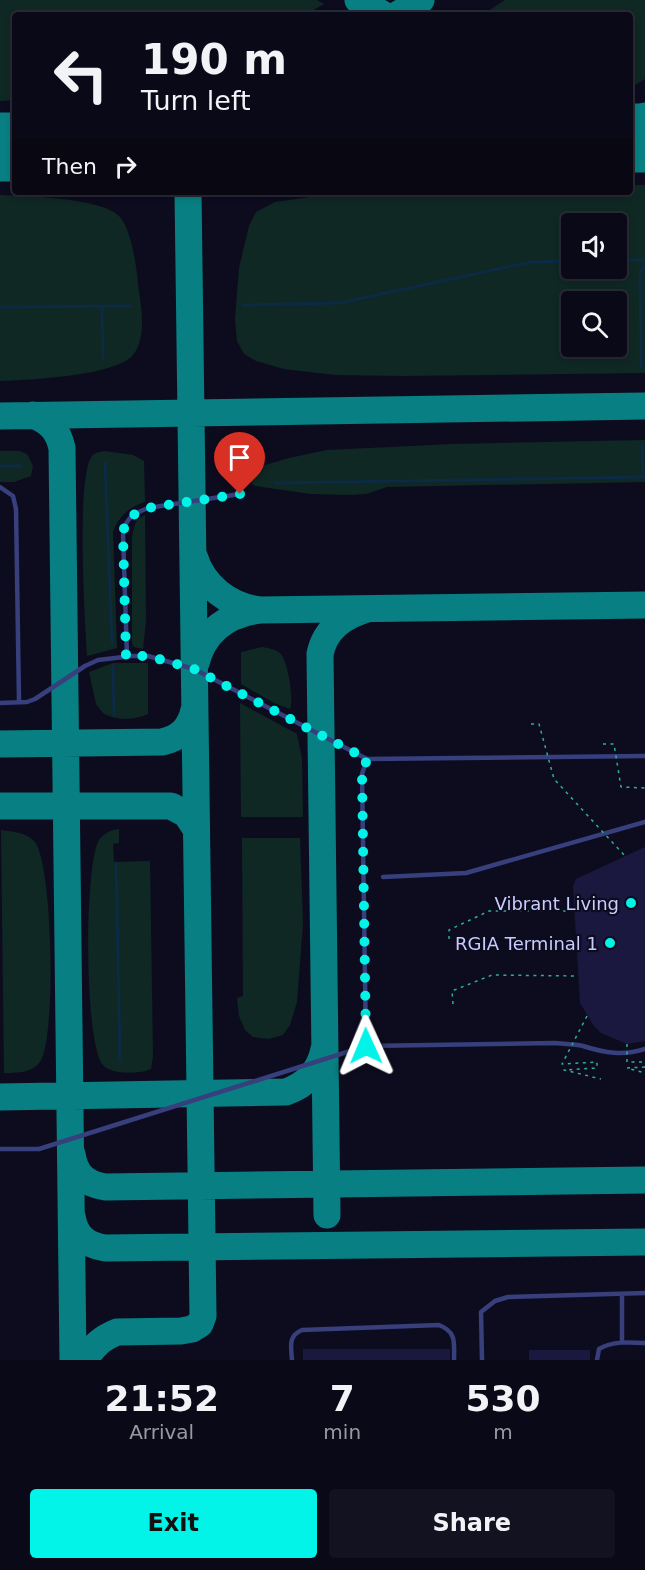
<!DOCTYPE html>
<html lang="en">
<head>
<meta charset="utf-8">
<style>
	:root { --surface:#0a0917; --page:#131220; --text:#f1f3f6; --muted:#999aa1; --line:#2a2a36; --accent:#02f3e7 }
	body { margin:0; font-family:"DejaVu Sans",sans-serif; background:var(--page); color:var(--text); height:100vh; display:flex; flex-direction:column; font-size:22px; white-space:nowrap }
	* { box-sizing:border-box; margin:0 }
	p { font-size:20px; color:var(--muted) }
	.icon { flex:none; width:33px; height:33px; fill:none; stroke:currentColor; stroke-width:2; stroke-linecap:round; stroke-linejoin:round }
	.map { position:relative; height:1360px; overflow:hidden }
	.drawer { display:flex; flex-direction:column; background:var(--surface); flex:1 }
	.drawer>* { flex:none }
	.guide { position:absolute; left:12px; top:12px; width:621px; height:183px; border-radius:6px; box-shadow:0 3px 9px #0003,0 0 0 2px var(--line); background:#0a0917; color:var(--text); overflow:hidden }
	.controls { position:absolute; left:561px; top:213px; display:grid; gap:12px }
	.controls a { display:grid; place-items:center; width:66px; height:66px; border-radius:6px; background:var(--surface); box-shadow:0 3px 9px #0003,0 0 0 2px var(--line); font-size:30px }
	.pin { position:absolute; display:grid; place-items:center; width:51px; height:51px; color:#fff; margin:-62px -26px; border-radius:50% 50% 50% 0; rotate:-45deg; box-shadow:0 0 6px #0007 }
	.pin .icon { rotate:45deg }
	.me { position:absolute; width:66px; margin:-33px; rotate:359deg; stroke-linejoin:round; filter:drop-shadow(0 0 4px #0008) }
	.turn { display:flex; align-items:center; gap:21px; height:126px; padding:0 30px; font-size:27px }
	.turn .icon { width:78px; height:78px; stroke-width:2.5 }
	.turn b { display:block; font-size:42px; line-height:51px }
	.then { display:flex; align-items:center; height:57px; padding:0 30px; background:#0003; gap:12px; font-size:22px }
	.eta { display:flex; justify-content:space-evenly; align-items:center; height:102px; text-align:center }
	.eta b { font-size:36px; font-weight:800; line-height:42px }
	.action { display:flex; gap:12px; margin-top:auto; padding:12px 30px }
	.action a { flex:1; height:69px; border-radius:6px; background:var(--accent); color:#111; font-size:24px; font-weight:800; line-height:69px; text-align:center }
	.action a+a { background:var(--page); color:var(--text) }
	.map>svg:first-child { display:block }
	.green { fill:#0f2824; fill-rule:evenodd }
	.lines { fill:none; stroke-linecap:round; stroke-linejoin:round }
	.stream { stroke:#0c2a43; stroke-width:3 }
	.taxiway { stroke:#088083; stroke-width:27 }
	.runway { stroke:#088083; stroke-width:69 }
	.building { fill:#1a183f }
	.path { stroke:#2eaf94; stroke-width:1.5; stroke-dasharray:3 4.5; stroke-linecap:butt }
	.service { stroke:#373f7d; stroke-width:4.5 }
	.path-bridge { stroke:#2eaf94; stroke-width:1.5; stroke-dasharray:3 4.5; stroke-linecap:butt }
	.route { stroke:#02f3e7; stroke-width:10; stroke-dasharray:0 18 }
	.poi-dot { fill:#02f3e7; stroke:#0d0c1f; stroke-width:2 }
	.labels { text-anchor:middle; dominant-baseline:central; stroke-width:4.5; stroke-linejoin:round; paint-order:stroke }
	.poi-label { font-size:18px; fill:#caccff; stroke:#0d0c1f; text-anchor:end }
</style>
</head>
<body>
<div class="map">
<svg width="645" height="1360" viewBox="0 0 645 1360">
	<rect width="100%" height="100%" fill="#0d0c1f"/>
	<path class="green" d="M 0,0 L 317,0 L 324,4 L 305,15 L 15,15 L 15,100 L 0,101 Z
		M 505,0 L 645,0 L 645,79 L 630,88 L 630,15 L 482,15 Z
		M 630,185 L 645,185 L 645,373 L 402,376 L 335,375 L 284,369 L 256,361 L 244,354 L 237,341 L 235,319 L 239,268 L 249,226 L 256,212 L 275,202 L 345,192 L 630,192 ZM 572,224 L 616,224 L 616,268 L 572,268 ZM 572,302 L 616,302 L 616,346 L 572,346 Z
		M 0,195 C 26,196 104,198 120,217 C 133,233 137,272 139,292 C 142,310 146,339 133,355 C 116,376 27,380 0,381 Z
		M 645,440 L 645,482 L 387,487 L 366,494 L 351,495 L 311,494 L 255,486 L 252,484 L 250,475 L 262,466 L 289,458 L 327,450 L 453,444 Z
		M 0,451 L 19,451 L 27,454 L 33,466 L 31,476 L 14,482 L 0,482 Z
		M 105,451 L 133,455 L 144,461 L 145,502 C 129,507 119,516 113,532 L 117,648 L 87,656 C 85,624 76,476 92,456 C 95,452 100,452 105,451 Z
		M 145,515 L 146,620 L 143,649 L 134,647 L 132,643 L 132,537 C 134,526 135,519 145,515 Z
		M 262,647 C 268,648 275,649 280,653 C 288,661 294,700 290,709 L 274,703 L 241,684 L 241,652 Z
		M 113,663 L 148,663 L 148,714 C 135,720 116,721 103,713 L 96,704 L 89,672 Z
		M 240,703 L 297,734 L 302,759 L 303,817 L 241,817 Z
		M 119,829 L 119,843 L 113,844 L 114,862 L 150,861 L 153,1056 L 151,1069 C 141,1074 111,1075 103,1065 C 84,1043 84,866 99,840 C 104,833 111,830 119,829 Z
		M 1,830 C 12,832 27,832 35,842 C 53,867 56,1033 41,1060 C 34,1073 16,1073 4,1073 Z
		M 242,838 L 300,838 L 303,923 L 297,1002 L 290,1025 L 283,1035 L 269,1039 L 253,1037 L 245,1030 L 239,1016 L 237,998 L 243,996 Z"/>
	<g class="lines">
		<path class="stream" d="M 616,260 L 645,260
			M 243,305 L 339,303 L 531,262 L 572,261
			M 102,306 L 103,358
			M 0,307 L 131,306
			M 641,367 L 640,276 L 641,271 L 645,266
			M 642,445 L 643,477
			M 105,463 L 112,642
			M 0,466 L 21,466
			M 275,483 L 645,477
			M 113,666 L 114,715
			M 116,863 L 120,1061"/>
		<path class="taxiway" d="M 358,0 L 384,15
			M 397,15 L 421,0
			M 630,125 L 645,116
			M 33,415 C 50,422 58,430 62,448 L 73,1360
			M 0,416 L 645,406
			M 194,556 C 203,586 229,606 260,610 C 228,614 204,631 196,663
			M 260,610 L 645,605
			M 0,744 L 162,742 C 180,738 190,728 194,710
			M 0,806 L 171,806 L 186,814 L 196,829
			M 0,1097 L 286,1092 C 306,1085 320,1071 324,1049
			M 72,1154 C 75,1174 85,1184 105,1187 L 645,1180
			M 327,1215 L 320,654 C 325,629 345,615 368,609
			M 72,1216 C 75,1236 86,1245 105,1248 L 645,1242
			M 85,1360 C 93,1346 102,1338 117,1332 L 181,1331 L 192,1329 L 200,1324 L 203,1316 L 188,192"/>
		<path class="runway" d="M 630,138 L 645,138
			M 0,147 L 15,147"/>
	</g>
	<path class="building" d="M 645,847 L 645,1041 L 627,1044 L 601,1033 L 594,1026 L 580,1003 L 573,887 L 576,879 Z
		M 303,1349 L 450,1349 L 450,1360 L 303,1360 Z
		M 529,1350 L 590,1350 L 590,1360 L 529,1360 Z"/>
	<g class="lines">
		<path class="path" d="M 449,939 L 449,930 L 489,911 L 574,911
			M 453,1004 L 452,991 L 492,975 L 577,976
			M 645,1067 L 627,1068 L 645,1073"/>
		<path class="service" d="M 0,487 L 13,496 L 16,509 L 19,702
			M 127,656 L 123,535 C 125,518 133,514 148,508 L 240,494
			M 0,703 L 27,702 L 35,699 L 85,666 L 98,660 L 132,656 L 148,656 L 194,669 L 367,759 L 645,756
			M 383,877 L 466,873 L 645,822
			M 366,1046 L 362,774 L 367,759
			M 0,1149 L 39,1149 L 366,1046 L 554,1043 C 564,1044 574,1044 583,1046 C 605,1053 623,1056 645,1049
			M 622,1294 L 622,1342
			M 292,1360 C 291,1346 288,1336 302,1330 L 439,1325 C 457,1332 454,1343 454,1360
			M 482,1360 L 481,1312 L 495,1301 L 508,1297 L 645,1293
			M 597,1360 L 599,1349 C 612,1341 629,1342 645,1343"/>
		<path class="path-bridge" d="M 531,724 L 539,724 L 554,779 L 625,856
			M 603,744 L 614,744 L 621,787 L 645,788
			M 587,1016 L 562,1064 L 597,1062 L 597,1068 L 564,1070 L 601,1079
			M 627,1044 L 627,1062 L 645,1062"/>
	</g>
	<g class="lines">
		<path class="route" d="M 240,494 L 148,508 C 133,514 125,518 123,534 L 126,656 L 148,656 L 194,669 L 367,759 L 362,774 L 366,1046"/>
	</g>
	<g class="poi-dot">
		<circle cx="631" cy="903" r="6"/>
		<circle cx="610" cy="943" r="6"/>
	</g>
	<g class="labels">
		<g class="poi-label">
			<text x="619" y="903">Vibrant Living</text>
			<text x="598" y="943">RGIA Terminal 1</text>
		</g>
	</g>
</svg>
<div class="controls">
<a><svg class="icon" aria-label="sound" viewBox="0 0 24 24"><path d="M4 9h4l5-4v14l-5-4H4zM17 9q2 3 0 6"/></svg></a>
<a><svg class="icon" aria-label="search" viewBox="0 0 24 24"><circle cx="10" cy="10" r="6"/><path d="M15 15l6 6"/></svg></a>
</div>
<div class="pin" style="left:240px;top:494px;background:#d93025"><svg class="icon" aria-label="arrive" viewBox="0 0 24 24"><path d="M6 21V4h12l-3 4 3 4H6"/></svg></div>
<svg class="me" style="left:366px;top:1046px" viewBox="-20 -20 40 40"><path d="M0-17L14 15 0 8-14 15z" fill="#02f3e7" stroke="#fff" stroke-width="4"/></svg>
<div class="guide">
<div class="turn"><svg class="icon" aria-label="left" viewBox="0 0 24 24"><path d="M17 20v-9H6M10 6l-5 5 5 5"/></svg><div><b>190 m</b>Turn left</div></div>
<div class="then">Then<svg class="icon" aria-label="right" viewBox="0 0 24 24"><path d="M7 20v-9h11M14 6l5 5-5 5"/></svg></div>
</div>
</div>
<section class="drawer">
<div class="eta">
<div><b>21:52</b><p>Arrival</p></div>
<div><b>7</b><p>min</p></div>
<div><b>530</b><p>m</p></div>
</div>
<div class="action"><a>Exit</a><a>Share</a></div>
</section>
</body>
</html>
